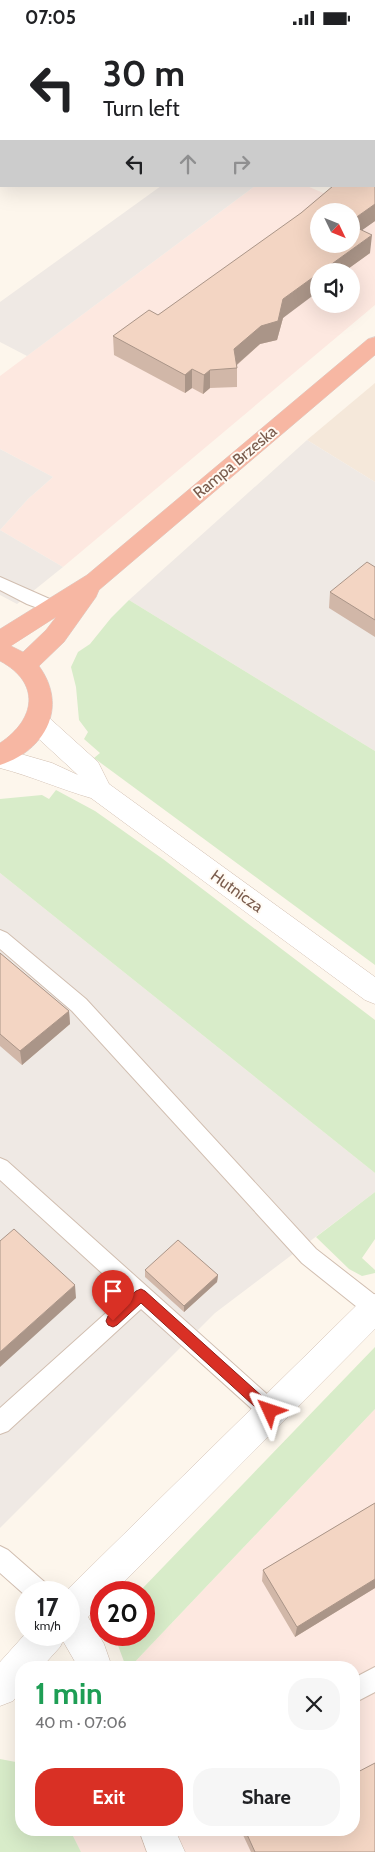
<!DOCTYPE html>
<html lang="en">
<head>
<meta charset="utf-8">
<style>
	:root { --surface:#fff; --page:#f6f6f6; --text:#202124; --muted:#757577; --accent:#d93025 }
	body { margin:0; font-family:Cabin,sans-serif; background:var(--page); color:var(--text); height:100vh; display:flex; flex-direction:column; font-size:19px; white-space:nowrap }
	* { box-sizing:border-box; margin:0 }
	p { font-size:16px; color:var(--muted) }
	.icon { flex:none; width:28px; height:28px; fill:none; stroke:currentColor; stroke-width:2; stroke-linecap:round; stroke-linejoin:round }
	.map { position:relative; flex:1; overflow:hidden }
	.drawer { position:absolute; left:15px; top:1626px; width:345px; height:175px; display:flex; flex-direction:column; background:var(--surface); border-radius:20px; box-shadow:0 5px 20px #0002 }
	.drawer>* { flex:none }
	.guide { position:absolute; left:0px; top:0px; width:375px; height:152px; box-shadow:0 5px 20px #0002; background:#fff; color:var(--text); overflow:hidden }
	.needle { width:32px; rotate:133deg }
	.tools { position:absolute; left:310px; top:168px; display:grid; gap:10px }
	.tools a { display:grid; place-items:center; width:50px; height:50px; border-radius:50%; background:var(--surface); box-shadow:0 5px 20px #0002; font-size:25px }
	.speed { position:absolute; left:15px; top:1546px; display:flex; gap:10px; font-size:25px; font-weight:700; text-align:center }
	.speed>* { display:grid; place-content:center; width:65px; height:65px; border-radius:50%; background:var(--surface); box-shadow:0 5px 20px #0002; line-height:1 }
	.speed small { font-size:12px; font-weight:400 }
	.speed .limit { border:8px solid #d22; background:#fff; color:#111 }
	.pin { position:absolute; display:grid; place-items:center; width:42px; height:42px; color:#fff; margin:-51px -21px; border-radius:50% 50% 50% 0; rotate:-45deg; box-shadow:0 0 5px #0007 }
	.pin .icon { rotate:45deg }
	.me { position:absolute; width:55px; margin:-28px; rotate:312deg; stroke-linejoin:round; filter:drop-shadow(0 0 4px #0008) }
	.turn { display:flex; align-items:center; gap:18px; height:105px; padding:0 20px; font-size:22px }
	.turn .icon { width:65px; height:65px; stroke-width:2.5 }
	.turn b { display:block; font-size:35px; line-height:42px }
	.lanes { display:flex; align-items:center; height:48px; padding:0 20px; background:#0003; justify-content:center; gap:25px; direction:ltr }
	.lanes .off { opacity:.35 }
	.round { display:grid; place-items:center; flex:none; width:52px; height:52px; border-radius:20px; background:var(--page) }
	.headline { display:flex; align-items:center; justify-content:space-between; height:85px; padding:0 20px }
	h1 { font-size:30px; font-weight:700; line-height:38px; color:#1e9e55 }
	.action { display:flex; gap:10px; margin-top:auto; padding:10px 20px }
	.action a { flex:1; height:58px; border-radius:20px; background:var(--accent); color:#fff; font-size:20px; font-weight:700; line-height:58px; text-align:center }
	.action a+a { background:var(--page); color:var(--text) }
	.status { display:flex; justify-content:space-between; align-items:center; height:35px; padding:0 25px; background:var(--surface); direction:ltr }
	.status svg { height:14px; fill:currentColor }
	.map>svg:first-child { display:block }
	.residential { fill:#f5e8da }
	.commercial { fill:#fde8e0; fill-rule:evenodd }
	.industrial { fill:#efe9e4 }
	.green { fill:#d8ecc9 }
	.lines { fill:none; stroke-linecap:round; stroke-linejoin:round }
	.lane-casing { stroke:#d1beb0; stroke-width:2 }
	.street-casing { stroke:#d1beb0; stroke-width:1 }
	.highway-casing { stroke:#dad1cd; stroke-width:1 }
	.lane { fill:#fff; fill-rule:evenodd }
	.street { fill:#fff; fill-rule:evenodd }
	.highway { fill:#f7b7a3; fill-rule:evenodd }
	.rail { stroke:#b9a8c9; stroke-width:2.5; stroke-dasharray:5.5 4; stroke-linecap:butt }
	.wall { fill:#d1b7a8 }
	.shaded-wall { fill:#aa9588 }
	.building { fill:#f3d5c3; stroke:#aa9588 }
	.route { fill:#d93025; stroke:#8d1f18 }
	.labels { text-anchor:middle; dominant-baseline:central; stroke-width:4; stroke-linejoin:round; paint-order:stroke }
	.street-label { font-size:16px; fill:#7a5c4d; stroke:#fffaf3 }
</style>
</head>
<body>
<div class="status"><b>07:05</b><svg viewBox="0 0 49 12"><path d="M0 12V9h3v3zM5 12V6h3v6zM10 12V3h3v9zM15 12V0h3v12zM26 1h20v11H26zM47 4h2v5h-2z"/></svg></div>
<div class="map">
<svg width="375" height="1817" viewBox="0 0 375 1817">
	<rect width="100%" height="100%" fill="#fdf6ec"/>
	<path class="residential" d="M 375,348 L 375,447 L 307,405 Z"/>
	<path class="commercial" d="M 255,151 L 307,151 L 375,180 L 375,270 L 63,532 L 0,495 L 28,464 L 53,442 L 0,414 L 0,341 ZM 319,176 L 351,176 L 351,209 L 319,209 ZM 319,236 L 351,236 L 351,269 L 319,269 Z
		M 375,1374 L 375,1817 L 81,1817 L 70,1795 L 354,1795 L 354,1632 L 130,1632 Z"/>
	<path class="industrial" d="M 161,151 L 255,151 L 27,321 L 0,307 L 0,267 Z
		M 307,405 L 375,447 L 375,716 L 129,565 Z
		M 0,414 L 53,442 L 28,464 L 0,495 L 63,532 L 17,569 L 0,560 Z
		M 0,838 L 375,1138 L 375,1157 L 215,1278 L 0,1493 Z"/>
	<path class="green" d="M 129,565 L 375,716 L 375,930 L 94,723 L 100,718 L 84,704 L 88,697 L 79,685 L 76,652 L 71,632 L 78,617 L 90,609 L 111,583 Z
		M 56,755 L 95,776 L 163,824 L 375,985 L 375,1138 L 0,838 L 0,764 L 42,760 L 49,764 Z
		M 375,1157 L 375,1204 L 362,1223 L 375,1235 L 375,1238 L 362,1241 L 349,1234 L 316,1202 Z
		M 375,1312 L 375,1374 L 130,1632 L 126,1632 L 116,1605 L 117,1600 L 144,1600 L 144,1558 L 139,1557 Z
		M 0,1724 L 21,1728 L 21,1795 L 70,1795 L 81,1817 L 0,1817 Z"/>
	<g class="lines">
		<defs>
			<path id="lane" d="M 375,39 L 375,47 L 374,48 L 374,40 Z
				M 0,542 L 70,573 L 72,577 L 70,581 L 64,583 L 27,569 L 0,555 Z
				M 0,895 L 7,898 L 86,964 L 316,1214 L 375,1260 L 375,1283 L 367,1280 L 302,1228 L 72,976 L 0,914 Z
				M 0,1123 L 7,1126 L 278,1369 L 281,1376 L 278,1383 L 270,1387 L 262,1383 L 141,1274 L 8,1396 L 0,1399 L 0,1373 L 126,1260 L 0,1145 Z
				M 0,1511 L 8,1515 L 48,1550 L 52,1558 L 26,1558 L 26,1561 L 0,1538 Z
				M 375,1632 L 375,1657 L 354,1668 L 354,1643 Z"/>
			<path id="street" d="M 37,678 L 46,680 L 98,727 L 109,749 L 375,942 L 375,969 L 365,965 L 91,763 C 60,754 31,741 0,733 L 0,713 L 52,728 L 78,740 L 28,694 L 24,687 L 28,680 Z
				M 375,1259 L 375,1294 L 113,1558 L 101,1558 L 101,1569 L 88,1582 L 104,1609 L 112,1632 L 78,1632 L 63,1606 L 60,1612 L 42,1632 L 21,1632 L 21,1656 L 13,1666 L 0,1671 L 0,1627 L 26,1598 L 26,1600 L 69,1600 L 69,1558 L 64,1558 L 364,1263 Z
				M 139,1795 L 175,1795 L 185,1817 L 147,1817 Z"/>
			<path id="highway" d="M 375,302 L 375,320 L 99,555 L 96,562 L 64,607 L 39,631 C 69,672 45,716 0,730 L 0,708 C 36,684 41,648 0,626 L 0,594 L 87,540 L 368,304 ZM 56,582 L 46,595 L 23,617 L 11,611 Z"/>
		</defs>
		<use href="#lane" class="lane-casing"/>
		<use href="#street" class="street-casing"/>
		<use href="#highway" class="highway-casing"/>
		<use href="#lane" class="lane"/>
		<use href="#street" class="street"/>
		<use href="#highway" class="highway"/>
		<path class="rail" d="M 24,1 L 26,0
			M 36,1 L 38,0
			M 61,1 L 63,0
			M 156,1 L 158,0
			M 180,1 L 182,0
			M 368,1 L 370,0"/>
	</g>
	<path class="wall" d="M 375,129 L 375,186 L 362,195 L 370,218 L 345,236 L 319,236 L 283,283 L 277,305 L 260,309 L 237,330 L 237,352 L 210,353 L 203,359 L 192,353 L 185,358 L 114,320 L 113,301 L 158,280 Z
		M 375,532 L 375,602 L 329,573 L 330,557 Z
		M 0,918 L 69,976 L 70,989 L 22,1030 L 0,1011 Z
		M 145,1235 L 218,1240 L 217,1247 L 184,1277 L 145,1242 Z
		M 375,1468 L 375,1553 L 295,1602 L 262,1546 L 263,1535 Z
		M 244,1795 L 354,1795 L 375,1817 L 251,1817 L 243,1800 Z"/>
	<path class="shaded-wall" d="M 375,169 L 375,186 L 351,203 L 351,186 Z
		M 372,200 L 370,218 L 345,236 L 322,236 Z
		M 319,238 L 319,256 L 283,283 L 277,305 L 260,309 L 234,332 L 234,314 L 283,264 Z
		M 192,334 L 192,353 L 185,358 L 185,340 Z
		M 210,335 L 210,353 L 203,359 L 204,340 Z
		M 69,976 L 70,989 L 22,1030 L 20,1016 Z
		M 218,1240 L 217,1247 L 184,1277 L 184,1271 Z
		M 75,1250 L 76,1263 L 0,1332 L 0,1317 Z
		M 375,1544 L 375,1553 L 295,1602 L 297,1592 Z"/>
	<path class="building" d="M 374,128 L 375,129 L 375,169 L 351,186 L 351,176 L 319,176 L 319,209 L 351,209 L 351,190 L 372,200 L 322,236 L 319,236 L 319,238 L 283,264 L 278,286 L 261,291 L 234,314 L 237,333 L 210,335 L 204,340 L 192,334 L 185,340 L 113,301 L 149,275 L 158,280 L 301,178 L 333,151 L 374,151 Z
		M 367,527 L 375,532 L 375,585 L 330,557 Z
		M 0,918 L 69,976 L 20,1016 L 0,999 Z
		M 14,1194 L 75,1250 L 0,1317 L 0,1206 Z
		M 178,1205 L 218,1240 L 184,1271 L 145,1235 Z
		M 375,1468 L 375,1544 L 297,1592 L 263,1535 Z
		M 375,1728 L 375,1817 L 255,1817 L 245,1795 L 354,1795 L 354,1739 Z"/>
	<path class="route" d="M 141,1254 L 145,1256 L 274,1372 L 276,1376 L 274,1381 L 270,1383 L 265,1381 L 141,1268 L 117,1290 L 113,1292 L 108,1290 L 106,1286 L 108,1281 L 136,1256 Z"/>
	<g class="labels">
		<g class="street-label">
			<text transform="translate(235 427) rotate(-40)">Rampa Brzeska</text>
			<text transform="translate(237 856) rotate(36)">Hutnicza</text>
		</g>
	</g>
</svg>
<div class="tools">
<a><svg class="needle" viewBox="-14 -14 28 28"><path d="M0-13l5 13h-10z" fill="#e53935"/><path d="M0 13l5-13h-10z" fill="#757577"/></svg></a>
<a><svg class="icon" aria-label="sound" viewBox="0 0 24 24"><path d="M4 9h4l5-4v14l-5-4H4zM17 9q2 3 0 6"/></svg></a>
</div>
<div class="speed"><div>17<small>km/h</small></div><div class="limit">20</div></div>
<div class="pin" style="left:113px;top:1286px;background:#d93025"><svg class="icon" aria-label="arrive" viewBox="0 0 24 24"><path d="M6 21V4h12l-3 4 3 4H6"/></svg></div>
<svg class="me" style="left:270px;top:1376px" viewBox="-20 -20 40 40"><path d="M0-17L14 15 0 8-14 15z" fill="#d93025" stroke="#fff" stroke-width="4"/></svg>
<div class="guide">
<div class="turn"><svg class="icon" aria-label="left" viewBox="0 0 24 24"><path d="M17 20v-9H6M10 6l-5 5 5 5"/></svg><div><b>30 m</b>Turn left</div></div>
<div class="lanes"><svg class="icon" aria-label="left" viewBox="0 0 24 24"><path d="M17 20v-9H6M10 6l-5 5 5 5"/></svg><svg class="icon off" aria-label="ahead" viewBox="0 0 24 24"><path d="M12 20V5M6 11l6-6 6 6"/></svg><svg class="icon off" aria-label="right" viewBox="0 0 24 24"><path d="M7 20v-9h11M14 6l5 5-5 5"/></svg></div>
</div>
<section class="drawer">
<div class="headline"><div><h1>1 min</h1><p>40 m · 07:06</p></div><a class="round"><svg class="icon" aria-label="close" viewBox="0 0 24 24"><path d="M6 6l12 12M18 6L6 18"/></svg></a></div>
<div class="action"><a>Exit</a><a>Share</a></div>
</section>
</div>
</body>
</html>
